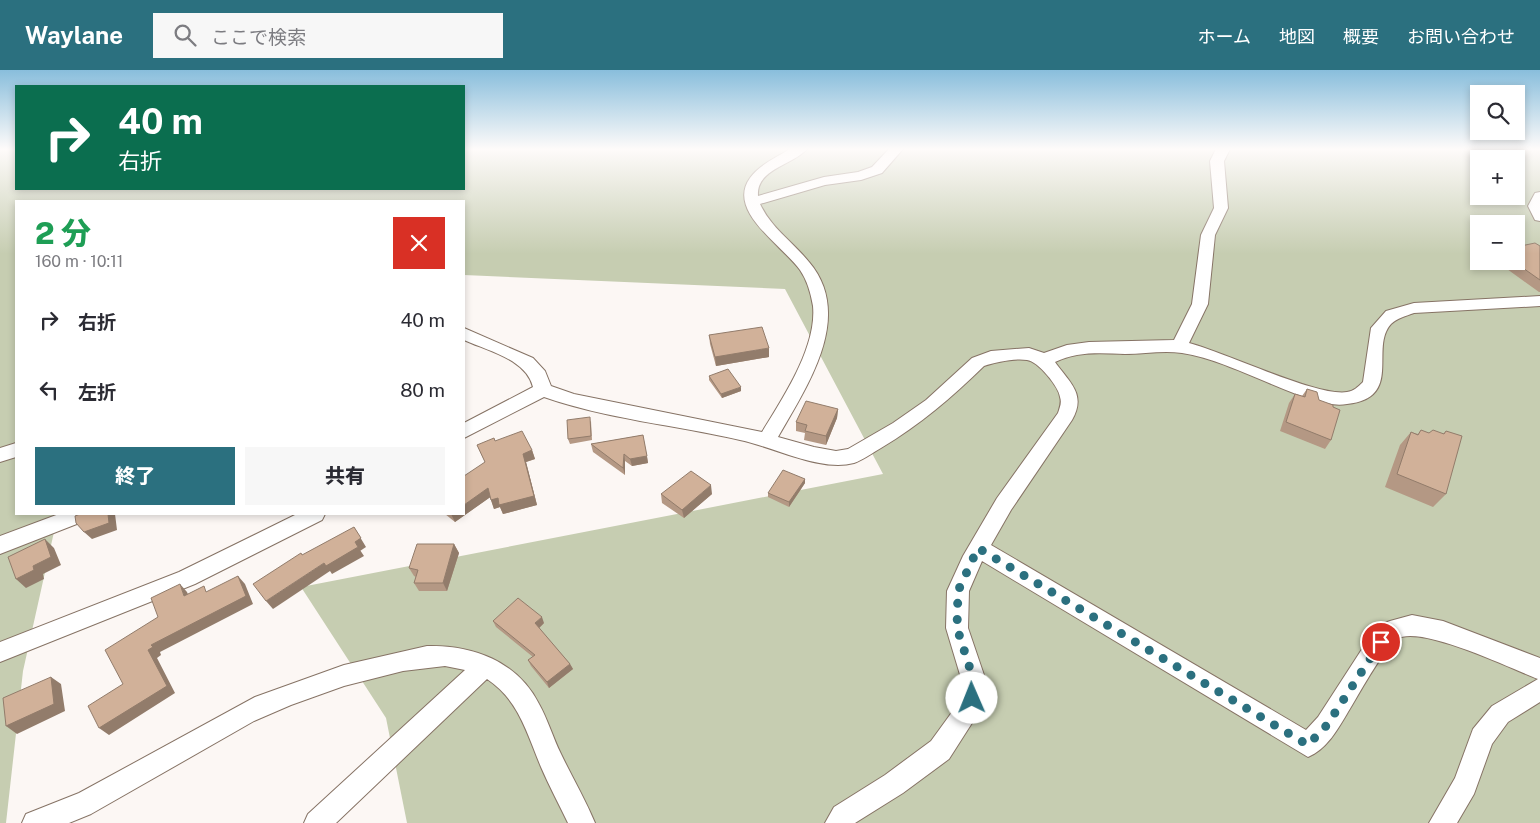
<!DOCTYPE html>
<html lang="ja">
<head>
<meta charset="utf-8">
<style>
	:root { --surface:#fff; --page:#f7f7f7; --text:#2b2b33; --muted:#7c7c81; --accent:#2b707f }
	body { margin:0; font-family:"Public Sans","Noto Sans JP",sans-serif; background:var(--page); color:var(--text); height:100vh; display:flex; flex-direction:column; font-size:19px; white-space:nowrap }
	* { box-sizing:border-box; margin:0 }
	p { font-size:16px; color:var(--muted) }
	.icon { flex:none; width:28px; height:28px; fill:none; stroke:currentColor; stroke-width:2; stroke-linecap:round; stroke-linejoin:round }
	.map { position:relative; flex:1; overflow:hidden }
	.drawer { position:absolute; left:15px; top:130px; width:450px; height:315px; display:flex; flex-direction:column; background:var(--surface); border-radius:0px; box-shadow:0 2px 8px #0003 }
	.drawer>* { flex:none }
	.guide { position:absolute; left:15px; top:15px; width:450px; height:105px; border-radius:0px; box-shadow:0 2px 8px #0003; background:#0b6e4f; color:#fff; overflow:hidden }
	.tools { position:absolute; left:1470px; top:15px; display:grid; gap:10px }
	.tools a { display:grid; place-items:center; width:55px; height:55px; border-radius:0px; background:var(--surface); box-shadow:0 2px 8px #0003; font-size:25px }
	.pin { position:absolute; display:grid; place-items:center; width:42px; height:42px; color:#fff; margin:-21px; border:2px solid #fff; border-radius:50%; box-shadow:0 1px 5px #0007 }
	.me { position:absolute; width:55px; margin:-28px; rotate:359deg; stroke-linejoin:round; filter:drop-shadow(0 0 4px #0008) }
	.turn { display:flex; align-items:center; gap:18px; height:105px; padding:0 20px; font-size:22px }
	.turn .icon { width:65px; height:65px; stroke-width:2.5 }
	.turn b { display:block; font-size:35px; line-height:42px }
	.round { display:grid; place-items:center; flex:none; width:52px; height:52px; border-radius:0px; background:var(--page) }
	.head { display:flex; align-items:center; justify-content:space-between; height:85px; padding:0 20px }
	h1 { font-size:30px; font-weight:800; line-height:38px; color:#1e9e55 }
	.primary-button { display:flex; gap:10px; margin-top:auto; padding:10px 20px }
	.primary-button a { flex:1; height:58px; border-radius:0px; background:var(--accent); color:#fff; font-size:20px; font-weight:800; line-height:58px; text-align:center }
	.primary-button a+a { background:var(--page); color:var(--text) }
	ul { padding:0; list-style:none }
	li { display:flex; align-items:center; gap:15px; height:70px; padding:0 20px }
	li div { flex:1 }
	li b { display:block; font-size:19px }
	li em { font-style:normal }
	header { display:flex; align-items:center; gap:30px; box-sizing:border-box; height:70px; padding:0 25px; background:var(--accent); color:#fff }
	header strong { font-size:24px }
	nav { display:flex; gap:28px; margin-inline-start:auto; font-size:18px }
	.search { width:350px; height:45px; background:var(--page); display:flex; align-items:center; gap:12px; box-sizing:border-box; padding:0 18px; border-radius:0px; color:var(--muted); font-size:19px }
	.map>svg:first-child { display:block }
	.green { fill:#c6cdb1; fill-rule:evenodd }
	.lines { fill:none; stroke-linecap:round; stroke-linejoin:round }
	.minor-casing { stroke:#867365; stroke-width:2 }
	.minor { fill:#fff; fill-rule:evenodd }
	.wall { fill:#b49884 }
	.shaded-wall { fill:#927c6b }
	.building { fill:#d1b199; stroke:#927c6b }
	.route { stroke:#2b707f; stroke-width:9; stroke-dasharray:0 16.2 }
</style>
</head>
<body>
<header>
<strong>Waylane</strong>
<div class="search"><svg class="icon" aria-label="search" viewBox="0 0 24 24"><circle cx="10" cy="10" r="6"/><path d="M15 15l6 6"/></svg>ここで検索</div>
<nav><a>ホーム</a><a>地図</a><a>概要</a><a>お問い合わせ</a></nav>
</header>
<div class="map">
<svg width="1540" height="753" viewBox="0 0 1540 753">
	<rect width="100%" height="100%" fill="#fcf7f4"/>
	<path class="green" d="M 0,79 L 16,79 L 16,119 L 464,119 L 464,79 L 1540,79 L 1540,753 L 407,753 L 386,648 L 301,517 L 883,404 L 785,219 L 464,205 L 464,131 L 16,131 L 16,444 L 58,444 L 23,601 L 6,753 L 0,753 ZM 1479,89 L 1516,89 L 1516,126 L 1479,126 ZM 1479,154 L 1516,154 L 1516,191 L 1479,191 Z"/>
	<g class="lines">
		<defs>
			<path id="minor" d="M 790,79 L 807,79 C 793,95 756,99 758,126 L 824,107 L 858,102 L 872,97 L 889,79 L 903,79 L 882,103 L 861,110 L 825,115 L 760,134 C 771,158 793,172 809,192 C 855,246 807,316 778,367 L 814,377 L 836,381 L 848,379 L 893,353 L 926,330 L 972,288 L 991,281 L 1029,278 L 1044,283 L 1067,275 L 1089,272 L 1174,270 L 1192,234 L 1201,165 L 1214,138 L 1210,91 L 1216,79 L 1230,79 L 1224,91 L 1228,138 L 1215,165 L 1208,234 L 1189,273 C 1224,282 1318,327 1347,322 C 1354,321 1358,317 1363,312 L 1371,258 L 1386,241 L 1414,233 L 1540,226 L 1540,236 L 1414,243 C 1406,246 1397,248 1391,254 C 1369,278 1404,328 1347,334 C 1330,337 1312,329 1296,324 C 1261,311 1217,288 1182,283 C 1163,280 1144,284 1125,284 C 1101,283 1077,281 1055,292 C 1069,312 1087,324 1072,350 L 1011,440 L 991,475 L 1306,660 L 1318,647 L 1364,576 L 1382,554 L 1390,551 L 1412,545 L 1443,551 L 1540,588 L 1540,632 L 1508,652 L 1492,674 L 1474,724 L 1457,753 L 1429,753 L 1455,708 L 1473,659 L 1492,636 L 1538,609 C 1512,599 1419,554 1397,569 C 1383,579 1358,626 1348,642 C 1338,659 1327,679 1308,687 L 982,491 L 969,521 L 968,558 L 985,608 L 983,627 L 972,653 L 949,689 L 903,723 L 855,753 L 825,753 L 834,737 L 885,705 L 931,671 L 955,638 L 959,627 L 961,608 L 946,558 L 947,521 L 963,486 L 997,428 L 1058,343 C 1060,337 1062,333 1060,327 C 1059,317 1038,291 1027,290 C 1015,288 996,292 984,296 C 951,328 921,354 881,378 C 872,383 863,390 854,393 C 820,402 774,377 740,370 C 675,355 607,349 544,327 L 464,368 L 464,353 L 533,317 C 526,289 488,281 464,270 L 464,258 L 533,288 L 545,301 L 551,316 L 574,324 L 762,362 C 783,328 817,277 813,236 C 811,224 807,210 800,200 C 783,176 726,141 750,108 C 759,95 777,87 790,79 Z
				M 1540,122 L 1540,151 L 1535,150 L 1528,136 L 1535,123 Z
				M 16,373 L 16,387 L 0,392 L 0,378 Z
				M 59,444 L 90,444 L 87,450 L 0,484 L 0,466 Z
				M 297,444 L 325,444 L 322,450 L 195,514 L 0,592 L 0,572 L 179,502 Z
				M 427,576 C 473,575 517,591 539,634 C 548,650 553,668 561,684 C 572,707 585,729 595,753 L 568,753 C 559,734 549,716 541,697 C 527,664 519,630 487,609 L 336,753 L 304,753 L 308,744 L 465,600 L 445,596 L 403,601 L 344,616 L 291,635 L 254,651 L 91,744 L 69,753 L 22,753 L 26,744 L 79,723 L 255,627 L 344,595 Z"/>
		</defs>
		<use href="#minor" class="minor-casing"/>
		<use href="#minor" class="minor"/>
	</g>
	<path class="wall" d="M 1540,176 L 1540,222 L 1539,222 L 1496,191 L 1516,191 Z
		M 709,265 L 769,287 L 716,296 L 710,274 Z
		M 709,306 L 741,321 L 722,328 L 709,310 Z
		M 1307,319 L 1319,330 L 1333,337 L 1331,370 L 1325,379 L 1280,361 L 1289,333 L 1295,324 L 1302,326 Z
		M 838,339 L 837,348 L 826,375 L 804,370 L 805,363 L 796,361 L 796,352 Z
		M 591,351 L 592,370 L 570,374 L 568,369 Z
		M 1421,360 L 1429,363 L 1443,364 L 1446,361 L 1446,424 L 1433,437 L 1385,417 L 1400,375 L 1411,362 L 1418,364 Z
		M 643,365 L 648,393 L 632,396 L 625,391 L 625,405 L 593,382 L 591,374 Z
		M 495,371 L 532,380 L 535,389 L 526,392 L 537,435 L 503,444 L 500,437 L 494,439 L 490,427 L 455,452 L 445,444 L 464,444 L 485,392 L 477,375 Z
		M 805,409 L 805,413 L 789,437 L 768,427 L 768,423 Z
		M 661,424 L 712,424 L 684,448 L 662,433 Z
		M 454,474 L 459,483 L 447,521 L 419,521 L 414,513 L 416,507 L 414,506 L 409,498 Z
		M 493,551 L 544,553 L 539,558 L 570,594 L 573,599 L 549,618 L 531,596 L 528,590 L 533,587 L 496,557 Z"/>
	<path class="shaded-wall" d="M 769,278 L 769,287 L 716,296 L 715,287 Z
		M 741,317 L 741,321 L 722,328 L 721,324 Z
		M 838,339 L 837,348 L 826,375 L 826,366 Z
		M 532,380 L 535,389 L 526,392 L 537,435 L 503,444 L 500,437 L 494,439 L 491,430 L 498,428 L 523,384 Z
		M 624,384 L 625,391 L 625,405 L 623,398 Z
		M 647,386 L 648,393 L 632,396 L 630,389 Z
		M 805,409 L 805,413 L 789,437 L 789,432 Z
		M 711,415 L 712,424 L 684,448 L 682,440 Z
		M 488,418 L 492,426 L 455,452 L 451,444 L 464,444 L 464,435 Z
		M 108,444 L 115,444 L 117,460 L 92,469 L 84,462 Z
		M 354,457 L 366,477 L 360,481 L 355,472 Z
		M 45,469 L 54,478 L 61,495 L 43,504 L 44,509 L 26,518 L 16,509 L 33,496 Z
		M 454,474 L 459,483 L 447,521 L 443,513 Z
		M 358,477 L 364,486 L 332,504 L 330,501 L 273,539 L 266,531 L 324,493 Z
		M 238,506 L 245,514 L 253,534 L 160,582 L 161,585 L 157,588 L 175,623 L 109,665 L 99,658 L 151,575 Z
		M 180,514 L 187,522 L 192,534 L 184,526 Z
		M 542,547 L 544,553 L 537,560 L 535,553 Z
		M 570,594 L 573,599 L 549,618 L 547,612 Z
		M 51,607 L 61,614 L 65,641 L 17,664 L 6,656 Z"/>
	<path class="building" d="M 1535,173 L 1540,176 L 1540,210 L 1513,191 L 1516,191 L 1516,177 Z
		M 762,257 L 769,278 L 715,287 L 709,265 Z
		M 728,299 L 741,317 L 721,324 L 709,306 Z
		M 1307,319 L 1317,322 L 1319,330 L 1333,335 L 1333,337 L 1340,340 L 1331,370 L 1286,352 L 1295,324 L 1305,327 Z
		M 806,331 L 838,339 L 826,366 L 805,361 L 807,355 L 796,352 Z
		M 590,347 L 591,366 L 568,369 L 567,350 Z
		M 1421,360 L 1429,363 L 1433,360 L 1444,364 L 1446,361 L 1462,366 L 1446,424 L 1397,404 L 1411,362 L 1418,365 Z
		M 522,361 L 532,380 L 523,384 L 534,426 L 499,435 L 498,428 L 491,430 L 488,418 L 464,435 L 464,406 L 485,392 L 477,375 L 494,368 L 495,371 Z
		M 643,365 L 647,386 L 630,389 L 624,384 L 623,398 L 591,374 Z
		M 783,400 L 805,409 L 789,432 L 768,423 Z
		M 691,401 L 711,415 L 682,440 L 661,424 Z
		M 80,444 L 108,444 L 109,453 L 84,462 L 76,453 L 75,446 Z
		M 354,457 L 361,468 L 355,472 L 358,477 L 326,496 L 324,493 L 266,531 L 253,514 L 301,483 L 302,485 Z
		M 45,469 L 51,487 L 33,496 L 34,500 L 16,509 L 8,487 Z
		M 417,474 L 454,474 L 443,513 L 414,513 L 418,500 L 409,498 Z
		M 238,506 L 246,526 L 151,575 L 153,577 L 148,580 L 167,616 L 99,658 L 88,636 L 123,614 L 105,580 L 158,547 L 151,528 L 180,514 L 184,526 L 204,516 L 206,522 Z
		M 518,528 L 542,547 L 535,553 L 570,594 L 547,612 L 528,590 L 535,585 L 493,551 Z
		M 51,607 L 54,634 L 6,656 L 3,628 Z"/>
	<linearGradient id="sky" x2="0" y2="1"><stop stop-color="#89bedc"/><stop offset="0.43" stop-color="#fefbfa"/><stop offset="1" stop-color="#fefbfa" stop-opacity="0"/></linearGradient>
	<rect width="1540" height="184" fill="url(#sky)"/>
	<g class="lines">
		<path class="route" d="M 972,628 L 973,608 L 957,558 L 958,521 L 978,478 L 1308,675 L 1327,655 L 1381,572"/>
	</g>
</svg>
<div class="tools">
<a><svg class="icon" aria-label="search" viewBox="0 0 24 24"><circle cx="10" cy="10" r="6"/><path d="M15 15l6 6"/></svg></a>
<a>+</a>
<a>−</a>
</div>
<div class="pin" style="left:1381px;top:572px;background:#d93025"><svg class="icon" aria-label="arrive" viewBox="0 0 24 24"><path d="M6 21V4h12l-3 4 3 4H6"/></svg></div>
<svg class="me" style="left:972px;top:628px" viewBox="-20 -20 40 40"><circle r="19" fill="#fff"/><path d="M0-13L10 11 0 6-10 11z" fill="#2b707f"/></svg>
<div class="guide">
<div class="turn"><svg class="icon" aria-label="right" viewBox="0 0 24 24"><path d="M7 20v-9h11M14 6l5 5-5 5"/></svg><div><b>40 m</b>右折</div></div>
</div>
<section class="drawer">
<div class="head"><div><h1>2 分</h1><p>160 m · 10:11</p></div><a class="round" style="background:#d93025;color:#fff"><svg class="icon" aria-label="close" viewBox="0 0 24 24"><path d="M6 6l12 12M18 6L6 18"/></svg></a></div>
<ul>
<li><svg class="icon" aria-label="right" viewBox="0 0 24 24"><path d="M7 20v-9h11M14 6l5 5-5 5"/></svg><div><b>右折</b></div><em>40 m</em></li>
<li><svg class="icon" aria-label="left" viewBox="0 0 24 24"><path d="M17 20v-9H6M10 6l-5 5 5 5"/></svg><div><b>左折</b></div><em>80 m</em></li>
</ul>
<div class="primary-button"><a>終了</a><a>共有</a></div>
</section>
</div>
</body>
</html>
